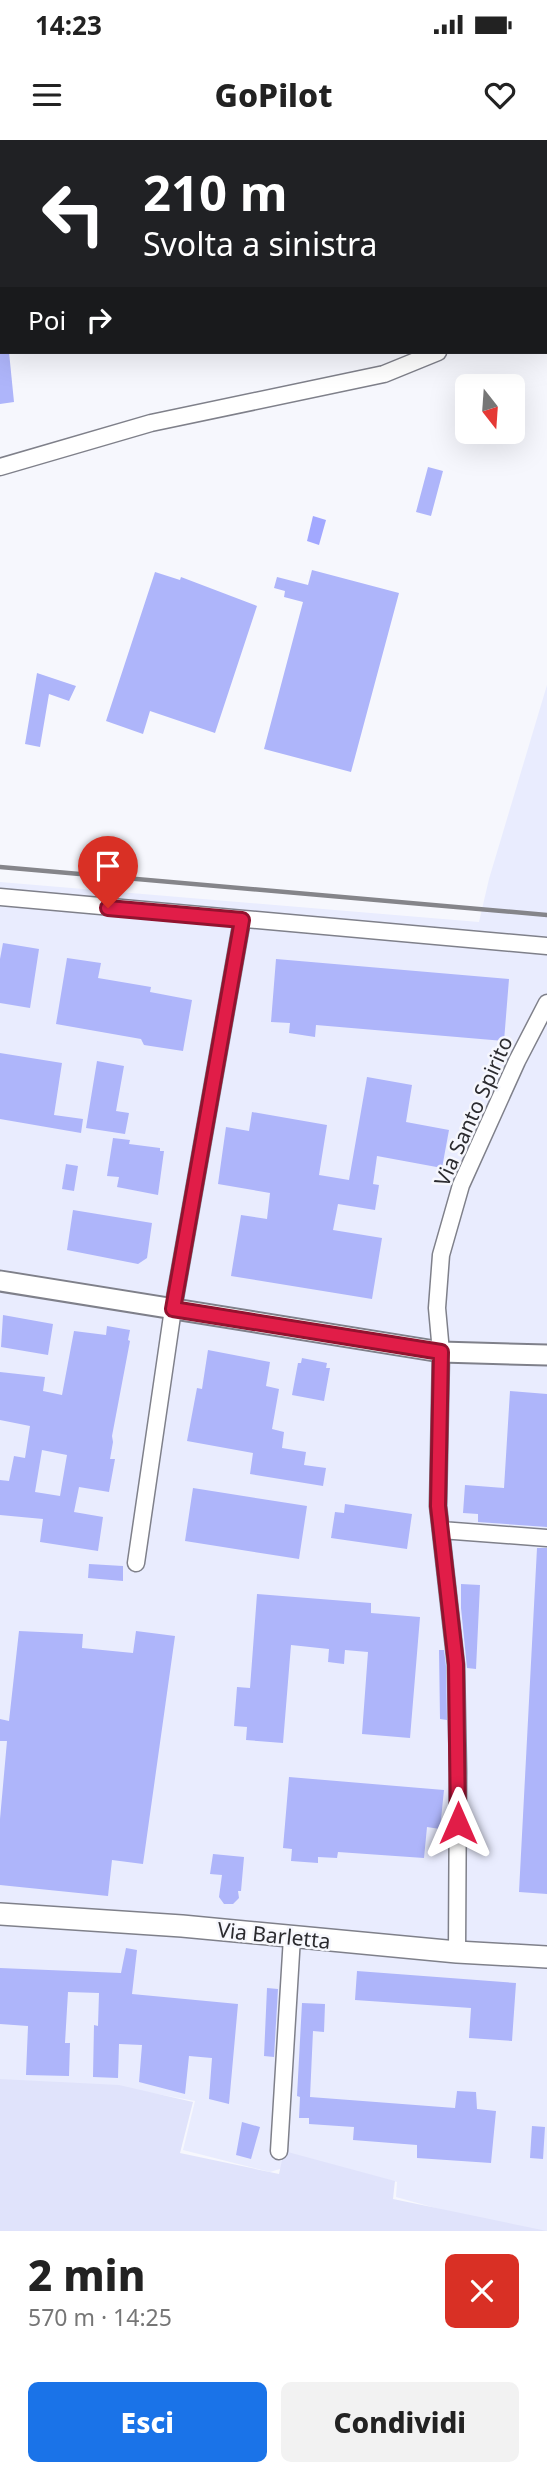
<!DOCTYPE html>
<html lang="it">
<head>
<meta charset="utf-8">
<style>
	:root { --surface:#fff; --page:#f2f2f2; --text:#222; --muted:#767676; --accent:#1a73e8 }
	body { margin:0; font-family:"Noto Sans",sans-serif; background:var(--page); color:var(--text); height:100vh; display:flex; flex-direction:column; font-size:26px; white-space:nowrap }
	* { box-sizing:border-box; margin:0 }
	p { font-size:23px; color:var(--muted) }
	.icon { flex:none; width:38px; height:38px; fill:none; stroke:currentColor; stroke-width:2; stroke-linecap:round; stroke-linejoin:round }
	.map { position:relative; height:2091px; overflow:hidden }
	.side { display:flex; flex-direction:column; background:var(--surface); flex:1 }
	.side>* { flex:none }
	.guide { position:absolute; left:0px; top:0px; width:548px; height:214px; box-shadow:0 7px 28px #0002; background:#202124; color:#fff; overflow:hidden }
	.needle { width:46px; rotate:163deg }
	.buttons { position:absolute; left:455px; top:234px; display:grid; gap:14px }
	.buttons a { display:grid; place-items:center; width:70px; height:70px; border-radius:10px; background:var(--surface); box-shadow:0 7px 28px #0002; font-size:35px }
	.pin { position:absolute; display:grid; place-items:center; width:60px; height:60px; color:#fff; margin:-72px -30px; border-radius:50% 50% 50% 0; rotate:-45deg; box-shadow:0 0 7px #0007 }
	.pin .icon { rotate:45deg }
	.me { position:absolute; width:77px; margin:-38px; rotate:0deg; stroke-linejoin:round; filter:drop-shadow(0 0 5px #0008) }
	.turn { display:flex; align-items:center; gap:24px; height:147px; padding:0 28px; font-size:32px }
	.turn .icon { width:91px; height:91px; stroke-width:2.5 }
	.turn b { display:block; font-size:49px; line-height:60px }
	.then { display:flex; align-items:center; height:66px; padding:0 28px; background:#0003; gap:14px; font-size:26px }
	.round { display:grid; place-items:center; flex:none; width:74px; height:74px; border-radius:10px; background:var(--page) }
	.headline { display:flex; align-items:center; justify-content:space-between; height:119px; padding:0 28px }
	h1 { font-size:42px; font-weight:800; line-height:52px }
	.action { display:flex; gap:14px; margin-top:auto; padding:14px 28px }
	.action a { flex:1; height:80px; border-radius:10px; background:var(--accent); color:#fff; font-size:28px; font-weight:800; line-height:80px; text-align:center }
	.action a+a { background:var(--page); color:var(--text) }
	.status { display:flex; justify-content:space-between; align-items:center; height:49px; padding:0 35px; background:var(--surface); direction:ltr }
	.status svg { height:19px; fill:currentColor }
	header { display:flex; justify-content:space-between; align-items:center; height:91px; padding:0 28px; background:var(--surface); font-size:32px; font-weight:800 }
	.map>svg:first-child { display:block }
	.built { fill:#e9ecfe }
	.green { fill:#e0e3fb }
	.water { fill:#a2a8ff }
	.building { fill:#aeb5fa; fill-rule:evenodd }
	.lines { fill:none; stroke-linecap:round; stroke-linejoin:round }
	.minor-casing { stroke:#7f808a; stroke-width:19 }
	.tertiary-casing { stroke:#7f808a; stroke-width:23 }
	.secondary-casing { stroke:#7f808a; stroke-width:24 }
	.minor { stroke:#fff; stroke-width:16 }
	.tertiary { stroke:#fff; stroke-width:19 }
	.secondary { stroke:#fff; stroke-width:21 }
	.rail { stroke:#85858a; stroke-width:4.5 }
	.route-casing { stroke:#92132f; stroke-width:18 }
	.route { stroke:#e11d48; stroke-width:12 }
	.labels { text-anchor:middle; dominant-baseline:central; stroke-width:5; stroke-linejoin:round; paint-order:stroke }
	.street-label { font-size:21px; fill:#2b2b2f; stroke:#f6f7fd }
</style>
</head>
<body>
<div class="status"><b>14:23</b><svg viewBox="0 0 49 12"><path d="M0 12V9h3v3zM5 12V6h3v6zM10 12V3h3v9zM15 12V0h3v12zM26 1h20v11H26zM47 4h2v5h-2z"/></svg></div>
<header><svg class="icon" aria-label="menu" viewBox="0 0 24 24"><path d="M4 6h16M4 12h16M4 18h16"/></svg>GoPilot<svg class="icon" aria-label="heart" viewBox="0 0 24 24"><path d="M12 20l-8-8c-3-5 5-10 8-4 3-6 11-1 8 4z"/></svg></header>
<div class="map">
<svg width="547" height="2091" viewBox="0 0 547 2091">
	<rect width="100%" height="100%" fill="#f6f7fd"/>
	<path class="built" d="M 0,0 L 72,2 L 2,2 L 0,111 Z
		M 547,545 L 547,2091 L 518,2091 L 396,2057 L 397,2042 L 311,2019 L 270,2032 L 183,2010 L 195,1961 L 125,1948 L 0,1942 L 0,742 L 479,782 L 489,739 Z"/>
	<path class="green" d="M 0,1939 L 119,1945 L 193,1962 L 180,2013 L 279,2034 L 284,2011 L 395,2041 L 393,2059 L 547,2091 L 0,2091 Z"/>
	<path class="water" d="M 313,376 L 326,380 L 319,405 L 307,401 Z"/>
	<path class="building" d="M 0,206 L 2,212 L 9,212 L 14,262 L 0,264 Z
		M 428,327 L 443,331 L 431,376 L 416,372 Z
		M 312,430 L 399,453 L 351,632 L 264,609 L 303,462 L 284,457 L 285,451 L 274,448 L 277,437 L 308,445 Z
		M 155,432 L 180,440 L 181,437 L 257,466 L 215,593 L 150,571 L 143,594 L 106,581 Z
		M 37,533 L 76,546 L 69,561 L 49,554 L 40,607 L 25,604 Z
		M 3,803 L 39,809 L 30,868 L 0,863 L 0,819 Z
		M 67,818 L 101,823 L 98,838 L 151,847 L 150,852 L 192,860 L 183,911 L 144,905 L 141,899 L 56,884 Z
		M 276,819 L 509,839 L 504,901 L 316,885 L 315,897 L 289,893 L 290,883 L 271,882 Z
		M 0,913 L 62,923 L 54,975 L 83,979 L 81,993 L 0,979 Z
		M 97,921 L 124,926 L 116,971 L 129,973 L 125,994 L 86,988 Z
		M 367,937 L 412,945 L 406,982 L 449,990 L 442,1028 L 377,1016 L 373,1044 L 379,1045 L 375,1070 L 338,1064 L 333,1090 L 382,1098 L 372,1159 L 231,1136 L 241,1075 L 267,1079 L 270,1053 L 218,1044 L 226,987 L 249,991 L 252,972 L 327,985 L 319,1035 L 349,1040 Z
		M 113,998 L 130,1000 L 129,1004 L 160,1008 L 160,1011 L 164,1011 L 158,1055 L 117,1047 L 119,1037 L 107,1036 Z
		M 66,1024 L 78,1026 L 74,1051 L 62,1049 Z
		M 73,1070 L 152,1083 L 147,1118 L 138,1124 L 67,1110 Z
		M 3,1175 L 53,1184 L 48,1215 L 1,1207 Z
		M 107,1186 L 130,1190 L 128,1200 L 130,1201 L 112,1296 L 113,1302 L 110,1319 L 115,1319 L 109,1352 L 79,1347 L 74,1372 L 103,1377 L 98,1411 L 40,1402 L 43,1379 L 0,1375 L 0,1340 L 9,1341 L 14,1316 L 25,1318 L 30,1286 L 0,1280 L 0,1232 L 45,1237 L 43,1251 L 62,1255 L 74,1191 L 106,1195 ZM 42,1310 L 67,1315 L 60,1356 L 35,1352 Z
		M 208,1210 L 270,1222 L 266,1246 L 279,1249 L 272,1289 L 284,1292 L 282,1308 L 306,1312 L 304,1325 L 326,1328 L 323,1346 L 250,1334 L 253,1313 L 187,1301 L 197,1248 L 202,1249 Z
		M 302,1218 L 327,1223 L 326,1228 L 330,1228 L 324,1261 L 292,1255 L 298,1223 L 301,1223 Z
		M 510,1251 L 547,1254 L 547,1387 L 478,1382 L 478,1374 L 463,1373 L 465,1345 L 504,1348 Z
		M 193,1348 L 307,1366 L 299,1419 L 185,1401 Z
		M 345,1364 L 412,1374 L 407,1409 L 331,1398 L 335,1372 L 344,1373 Z
		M 537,1408 L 547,1408 L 547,1754 L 519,1752 Z
		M 89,1424 L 123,1426 L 123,1441 L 88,1438 Z
		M 461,1444 L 480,1445 L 476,1529 L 467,1528 L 461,1468 Z
		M 257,1454 L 371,1463 L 371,1473 L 420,1477 L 410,1598 L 362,1594 L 368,1512 L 345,1510 L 344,1524 L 328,1522 L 329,1509 L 291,1505 L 283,1603 L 246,1600 L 247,1587 L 234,1586 L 237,1547 L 250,1548 Z
		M 19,1491 L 83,1494 L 82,1508 L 133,1513 L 136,1491 L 175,1496 L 143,1724 L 112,1720 L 108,1756 L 0,1745 L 0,1679 L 7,1601 L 0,1601 L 0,1579 L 9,1581 Z
		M 439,1510 L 444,1510 L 446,1526 L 447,1580 L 440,1579 Z
		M 289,1637 L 444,1650 L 440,1689 L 427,1687 L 424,1718 L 338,1712 L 337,1718 L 318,1717 L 318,1723 L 291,1721 L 292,1709 L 283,1708 Z
		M 213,1714 L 244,1717 L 241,1751 L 238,1751 L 239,1758 L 233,1764 L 224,1764 L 219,1757 L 222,1735 L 210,1734 Z
		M 126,1808 L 137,1810 L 132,1854 L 238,1864 L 229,1964 L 209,1959 L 212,1918 L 189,1916 L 185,1954 L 139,1942 L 142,1905 L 119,1904 L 118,1938 L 93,1937 L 94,1885 L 98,1886 L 99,1853 L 68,1852 L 65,1903 L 70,1903 L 69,1936 L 26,1935 L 28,1886 L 0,1884 L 0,1828 L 121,1833 Z
		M 357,1831 L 516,1843 L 512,1901 L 469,1898 L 471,1868 L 355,1860 Z
		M 267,1848 L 278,1849 L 274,1917 L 264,1916 Z
		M 302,1863 L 325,1864 L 324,1892 L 313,1891 L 310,1957 L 455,1968 L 457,1951 L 476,1952 L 477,1969 L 496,1971 L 491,2023 L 417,2018 L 417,2005 L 353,2000 L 354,1987 L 309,1984 L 309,1978 L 299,1978 L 300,1957 L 297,1956 Z
		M 242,1982 L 260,1987 L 251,2019 L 236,2015 Z
		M 532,1986 L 545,1987 L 543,2019 L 530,2018 Z"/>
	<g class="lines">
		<defs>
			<path id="minor" d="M 546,166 L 547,166
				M 0,327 L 151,283 L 384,234 L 438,212
				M 0,757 L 547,806
				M 441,1390 L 547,1398
				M 136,1423 L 173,1169 L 242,780
				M 457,1812 L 458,1632 L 456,1525 L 438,1366 L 441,1212 L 437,1168 L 441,1115 L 461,1045 L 517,921 L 547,863
				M 279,2011 L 292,1797"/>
			<path id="tertiary" d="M 0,1141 L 441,1212 L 547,1215"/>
			<path id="secondary" d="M 0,1774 L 182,1786 L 457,1812 L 547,1817"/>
		</defs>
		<use href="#minor" class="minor-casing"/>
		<use href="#tertiary" class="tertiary-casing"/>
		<use href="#secondary" class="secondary-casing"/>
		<use href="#minor" class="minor"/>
		<use href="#tertiary" class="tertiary"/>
		<use href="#secondary" class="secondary"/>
		<path class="rail" d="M 0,727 L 547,775"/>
	</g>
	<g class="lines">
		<defs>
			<path id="route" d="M 108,768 L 242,780 L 173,1169 L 441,1212 L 438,1366 L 456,1524 L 458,1683"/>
		</defs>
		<use href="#route" class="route-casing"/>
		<use href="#route" class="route"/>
	</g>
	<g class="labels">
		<g class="street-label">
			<text transform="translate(473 971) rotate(-66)">Via Santo Spirito</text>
			<text transform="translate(274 1795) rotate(6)">Via Barletta</text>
		</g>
	</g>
</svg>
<div class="buttons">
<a><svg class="needle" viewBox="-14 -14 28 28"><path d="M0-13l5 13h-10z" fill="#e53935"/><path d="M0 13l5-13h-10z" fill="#767676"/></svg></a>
</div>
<div class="pin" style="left:108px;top:768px;background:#d93025"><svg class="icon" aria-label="arrive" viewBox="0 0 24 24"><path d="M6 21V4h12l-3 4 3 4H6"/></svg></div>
<svg class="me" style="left:458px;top:1683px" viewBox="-20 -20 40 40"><path d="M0-17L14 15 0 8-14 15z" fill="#e11d48" stroke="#fff" stroke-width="4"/></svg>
<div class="guide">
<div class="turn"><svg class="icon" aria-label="left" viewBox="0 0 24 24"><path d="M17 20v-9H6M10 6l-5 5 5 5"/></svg><div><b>210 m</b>Svolta a sinistra</div></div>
<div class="then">Poi<svg class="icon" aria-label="right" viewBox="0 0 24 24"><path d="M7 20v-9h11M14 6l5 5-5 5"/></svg></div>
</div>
</div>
<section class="side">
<div class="headline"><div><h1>2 min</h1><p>570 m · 14:25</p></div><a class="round" style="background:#d93025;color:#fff"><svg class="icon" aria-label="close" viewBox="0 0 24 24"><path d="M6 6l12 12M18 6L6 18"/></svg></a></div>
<div class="action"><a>Esci</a><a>Condividi</a></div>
</section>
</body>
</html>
